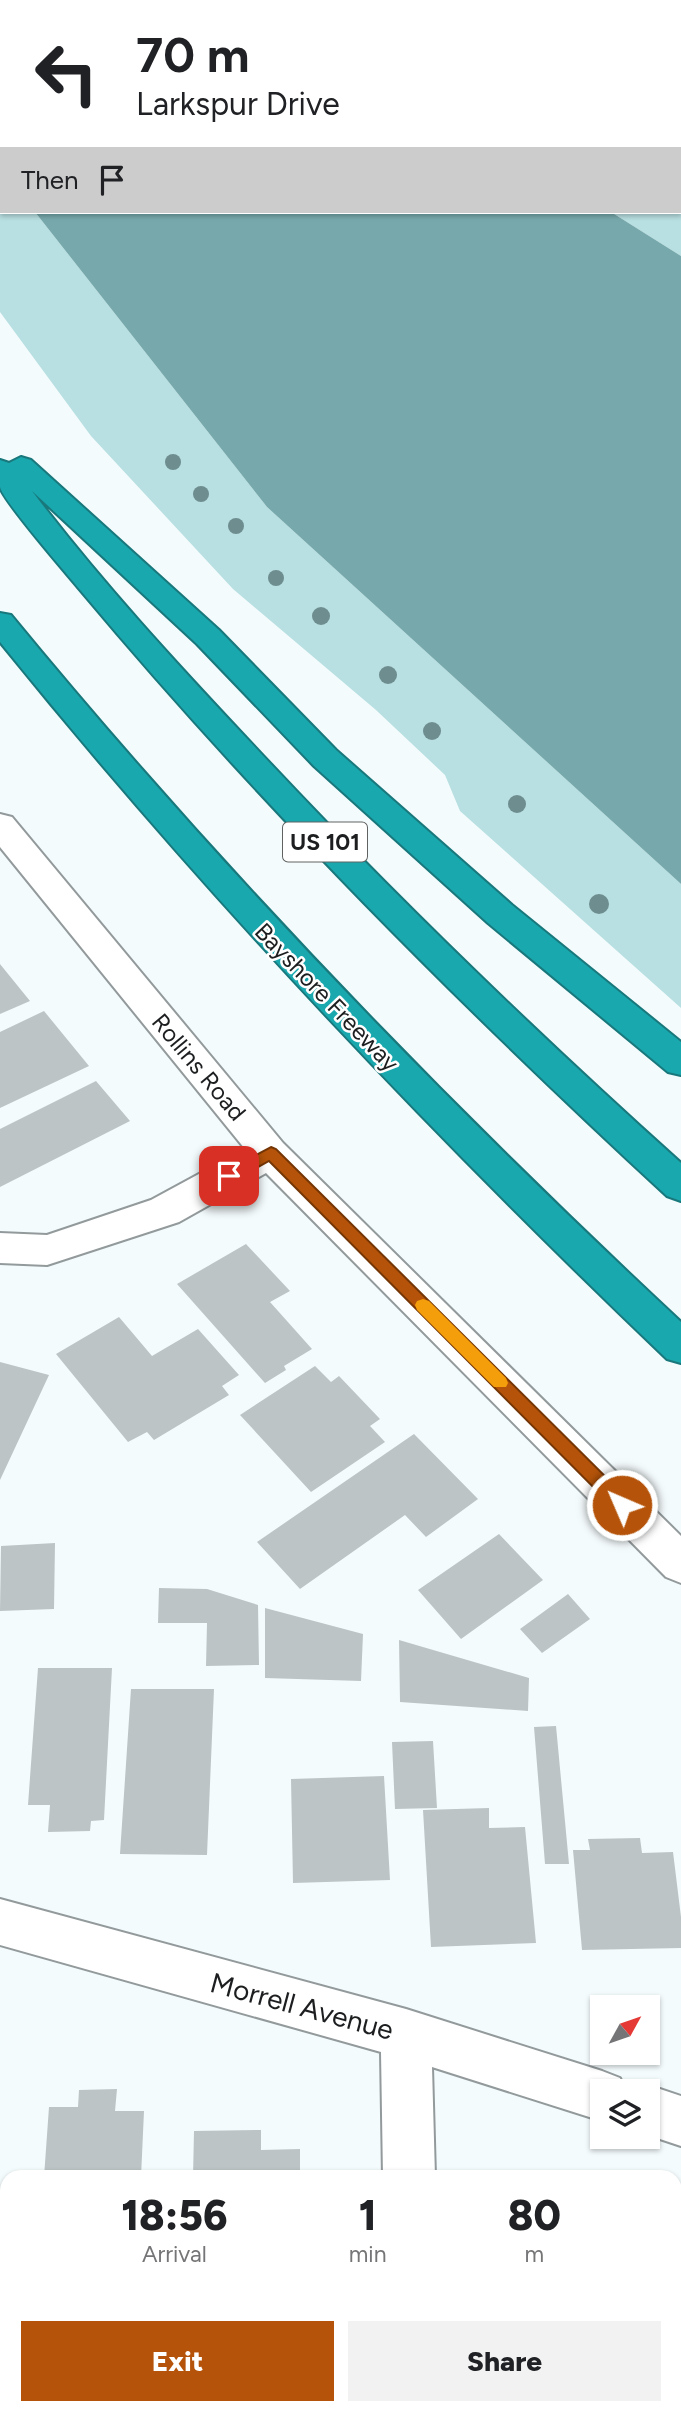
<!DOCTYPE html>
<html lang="en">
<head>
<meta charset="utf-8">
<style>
	:root { --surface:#fff; --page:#f2f2f2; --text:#202124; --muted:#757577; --accent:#b45309 }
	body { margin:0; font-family:Figtree,sans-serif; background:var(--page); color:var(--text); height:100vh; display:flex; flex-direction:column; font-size:26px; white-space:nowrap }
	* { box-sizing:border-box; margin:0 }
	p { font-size:23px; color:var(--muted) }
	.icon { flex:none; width:38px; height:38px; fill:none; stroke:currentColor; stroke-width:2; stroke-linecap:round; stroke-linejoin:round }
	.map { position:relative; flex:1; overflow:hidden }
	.details { position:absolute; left:0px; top:2170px; width:682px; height:245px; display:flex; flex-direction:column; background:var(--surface); border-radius:21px 21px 0 0; box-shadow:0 2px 5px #0004 }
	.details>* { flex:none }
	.banner { position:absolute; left:0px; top:0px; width:682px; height:214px; box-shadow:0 2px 5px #0004; background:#fff; color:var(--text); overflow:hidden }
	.needle { width:46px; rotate:50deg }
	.tools { position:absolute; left:590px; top:1995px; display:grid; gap:14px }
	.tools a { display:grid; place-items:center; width:70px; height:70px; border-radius:0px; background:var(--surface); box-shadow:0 2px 5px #0004; font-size:35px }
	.pin { position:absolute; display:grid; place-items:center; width:60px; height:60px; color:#fff; margin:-30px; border-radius:14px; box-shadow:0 4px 10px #0006 }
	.me { position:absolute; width:77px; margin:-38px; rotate:315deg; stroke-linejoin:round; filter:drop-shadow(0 0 5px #0008) }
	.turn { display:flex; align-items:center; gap:24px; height:147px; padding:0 21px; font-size:32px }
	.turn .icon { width:91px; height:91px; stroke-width:2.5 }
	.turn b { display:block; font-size:49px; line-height:60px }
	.then { display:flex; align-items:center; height:66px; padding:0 21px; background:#0003; gap:14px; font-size:26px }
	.eta { display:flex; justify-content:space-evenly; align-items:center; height:119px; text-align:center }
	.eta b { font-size:42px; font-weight:800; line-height:49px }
	.action { display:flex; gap:14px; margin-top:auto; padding:14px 21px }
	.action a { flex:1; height:80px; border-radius:0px; background:var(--accent); color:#fff; font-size:28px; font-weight:800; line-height:80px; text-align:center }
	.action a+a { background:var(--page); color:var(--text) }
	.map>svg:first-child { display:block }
	.green { fill:#b8dfe1 }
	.water { fill:#77a9ac }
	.building { fill:#bdc4c5 }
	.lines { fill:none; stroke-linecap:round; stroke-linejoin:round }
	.minor-casing { stroke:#939a9b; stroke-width:4 }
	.highway-casing { stroke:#19787c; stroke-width:4 }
	.minor { fill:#fff; fill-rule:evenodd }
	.highway { fill:#18a8ae; fill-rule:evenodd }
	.tree { fill:#6e8d8f }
	.route { fill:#b45309; stroke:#753606; stroke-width:2 }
	.slow { fill:#f59e0b }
	.labels { text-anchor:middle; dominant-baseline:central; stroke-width:5; stroke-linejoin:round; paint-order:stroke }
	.shield { fill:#fff; stroke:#606262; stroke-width:2 }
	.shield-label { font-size:23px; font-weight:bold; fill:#1c1e1f }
	.street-label { font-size:24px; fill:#1c1e1f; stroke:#fff }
	.near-street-label { font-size:28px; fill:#1c1e1f; stroke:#fff }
</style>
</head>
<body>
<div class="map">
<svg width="681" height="2415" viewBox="0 0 681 2415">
	<rect width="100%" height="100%" fill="#f4fbfc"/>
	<path class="green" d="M 375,0 L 681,0 L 681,256 L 611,212 L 681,212 L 681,2 Z
		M 0,168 L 2,212 L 35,212 L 267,507 L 681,884 L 681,1008 L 460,811 L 445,775 L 376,710 L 233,589 L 91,436 L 0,312 Z"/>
	<path class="water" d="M 0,0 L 375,0 L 376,2 L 2,2 L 2,170 Z
		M 35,212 L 611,212 L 681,256 L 681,884 L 267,507 Z"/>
	<path class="building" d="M 0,964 L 30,1001 L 0,1014 Z
		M 44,1011 L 89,1066 L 0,1108 L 0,1032 Z
		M 96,1081 L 130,1121 L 0,1187 L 0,1129 Z
		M 246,1244 L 290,1291 L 270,1302 L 312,1349 L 284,1366 L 286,1370 L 265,1383 L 177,1284 Z
		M 119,1317 L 152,1356 L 198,1329 L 239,1375 L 222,1386 L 229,1395 L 154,1440 L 147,1432 L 128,1442 L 56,1354 Z
		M 0,1362 L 49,1375 L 0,1480 Z
		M 315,1366 L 331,1382 L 339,1376 L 380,1419 L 370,1426 L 385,1442 L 311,1492 L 240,1415 Z
		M 414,1434 L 478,1499 L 426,1537 L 405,1515 L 300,1589 L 257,1542 Z
		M 499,1534 L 543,1580 L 461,1639 L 418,1590 Z
		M 55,1543 L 54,1609 L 0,1611 L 1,1546 Z
		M 159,1588 L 207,1589 L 258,1605 L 259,1665 L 206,1666 L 207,1623 L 158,1623 Z
		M 568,1594 L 590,1619 L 542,1653 L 520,1629 Z
		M 265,1608 L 363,1634 L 361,1681 L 265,1678 Z
		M 399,1640 L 529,1678 L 528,1711 L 400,1702 Z
		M 38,1668 L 112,1668 L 104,1820 L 91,1821 L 90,1831 L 48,1832 L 50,1805 L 28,1805 Z
		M 131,1689 L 214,1689 L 207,1855 L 120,1854 Z
		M 556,1726 L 569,1864 L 545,1864 L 534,1727 Z
		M 433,1741 L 437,1808 L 395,1809 L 392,1742 Z
		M 384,1776 L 390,1880 L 293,1883 L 291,1779 Z
		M 489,1808 L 489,1828 L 525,1827 L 536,1943 L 431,1947 L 423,1810 Z
		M 640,1838 L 642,1853 L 673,1852 L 681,1917 L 681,1948 L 582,1950 L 573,1850 L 590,1850 L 588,1839 Z
		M 117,2089 L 115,2111 L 144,2111 L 141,2177 L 44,2177 L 49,2107 L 78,2107 L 79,2090 Z
		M 261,2130 L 261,2150 L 300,2149 L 300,2177 L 193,2177 L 194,2131 Z
		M 0,2238 L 7,2238 L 7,2312 L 0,2312 Z
		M 676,2249 L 681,2250 L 681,2360 L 676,2359 Z
		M 0,2374 L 7,2375 L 7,2408 L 128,2408 L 127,2415 L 0,2415 Z
		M 580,2408 L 637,2408 L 675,2413 L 580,2415 Z"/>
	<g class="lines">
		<defs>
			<path id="minor" d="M 0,814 L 12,817 L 283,1143 L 681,1536 L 681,1583 L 666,1577 L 266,1173 L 179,1222 L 47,1265 L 0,1263 L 0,1233 L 47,1235 L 151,1200 L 245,1149 L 0,847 Z
				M 0,1899 L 406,2009 L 602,2071 L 620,2078 L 625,2091 L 602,2091 L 602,2121 L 432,2067 L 435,2177 L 383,2177 L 381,2052 L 0,1945 Z
				M 648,2085 L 681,2096 L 681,2146 L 648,2135 L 648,2091 L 632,2091 Z
				M 386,2408 L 440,2408 L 440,2415 L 386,2415 Z"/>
			<path id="highway" d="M 21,457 L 31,460 L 219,630 L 336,750 L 512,905 L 681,1042 L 681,1075 L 668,1072 L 488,923 L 314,766 L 197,644 L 32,491 C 100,581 177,664 254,746 C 390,892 533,1030 681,1163 L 681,1201 L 667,1196 C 461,1006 262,807 81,591 C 68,575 3,501 0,487 C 0,479 0,469 0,460 L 9,463 Z
				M 0,613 L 11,615 C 218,867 443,1100 681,1322 L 681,1363 L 667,1359 C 430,1133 206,897 0,642 Z"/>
		</defs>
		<use href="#minor" class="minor-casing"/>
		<use href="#highway" class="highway-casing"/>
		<use href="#minor" class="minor"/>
		<use href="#highway" class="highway"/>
	</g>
	<g class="tree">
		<circle cx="173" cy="462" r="8"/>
		<circle cx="201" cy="494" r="8"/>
		<circle cx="236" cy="526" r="8"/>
		<circle cx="276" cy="578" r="8"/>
		<circle cx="321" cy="616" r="9"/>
		<circle cx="388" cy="675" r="9"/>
		<circle cx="432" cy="731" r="9"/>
		<circle cx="517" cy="804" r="9"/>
		<circle cx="599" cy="904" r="10"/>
	</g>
	<path class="route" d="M 271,1147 L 276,1149 L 629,1500 L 631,1505 L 629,1510 L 622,1513 L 616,1510 L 269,1161 L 235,1180 L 224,1180 L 222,1176 L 224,1172 Z"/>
	<path class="slow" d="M 423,1299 L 429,1301 L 506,1378 L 508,1383 L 506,1387 L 494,1387 L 417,1310 L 415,1305 L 417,1301 Z"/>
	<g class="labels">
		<rect class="shield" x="283" y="822.5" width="84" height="39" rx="5"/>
		<g class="shield-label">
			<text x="325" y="842">US 101</text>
		</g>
		<g class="street-label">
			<text transform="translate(327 997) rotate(46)">Bayshore Freeway</text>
			<text transform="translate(199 1067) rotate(50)">Rollins Road</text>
		</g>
		<g class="near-street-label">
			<text transform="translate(302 2006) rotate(15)">Morrell Avenue</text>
		</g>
	</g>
</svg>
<div class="tools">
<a><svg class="needle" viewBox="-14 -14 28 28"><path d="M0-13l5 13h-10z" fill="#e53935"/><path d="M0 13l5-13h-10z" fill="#757577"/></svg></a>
<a><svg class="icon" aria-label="layers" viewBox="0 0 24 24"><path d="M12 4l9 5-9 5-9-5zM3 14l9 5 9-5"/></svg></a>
</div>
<div class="pin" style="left:229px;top:1176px;background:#d93025"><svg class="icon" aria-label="arrive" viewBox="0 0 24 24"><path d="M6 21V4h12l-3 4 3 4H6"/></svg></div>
<svg class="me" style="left:622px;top:1505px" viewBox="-20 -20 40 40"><circle r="17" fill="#b45309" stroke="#fff" stroke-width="3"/><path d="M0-11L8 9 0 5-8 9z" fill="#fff"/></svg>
<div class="banner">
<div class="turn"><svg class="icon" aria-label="left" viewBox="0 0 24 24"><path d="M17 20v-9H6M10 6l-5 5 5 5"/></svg><div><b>70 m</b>Larkspur Drive</div></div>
<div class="then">Then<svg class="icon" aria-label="arrive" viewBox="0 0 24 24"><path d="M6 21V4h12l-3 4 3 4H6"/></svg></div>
</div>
<section class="details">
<div class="eta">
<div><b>18:56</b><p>Arrival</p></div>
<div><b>1</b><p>min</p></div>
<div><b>80</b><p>m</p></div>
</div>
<div class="action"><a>Exit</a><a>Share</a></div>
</section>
</div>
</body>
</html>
